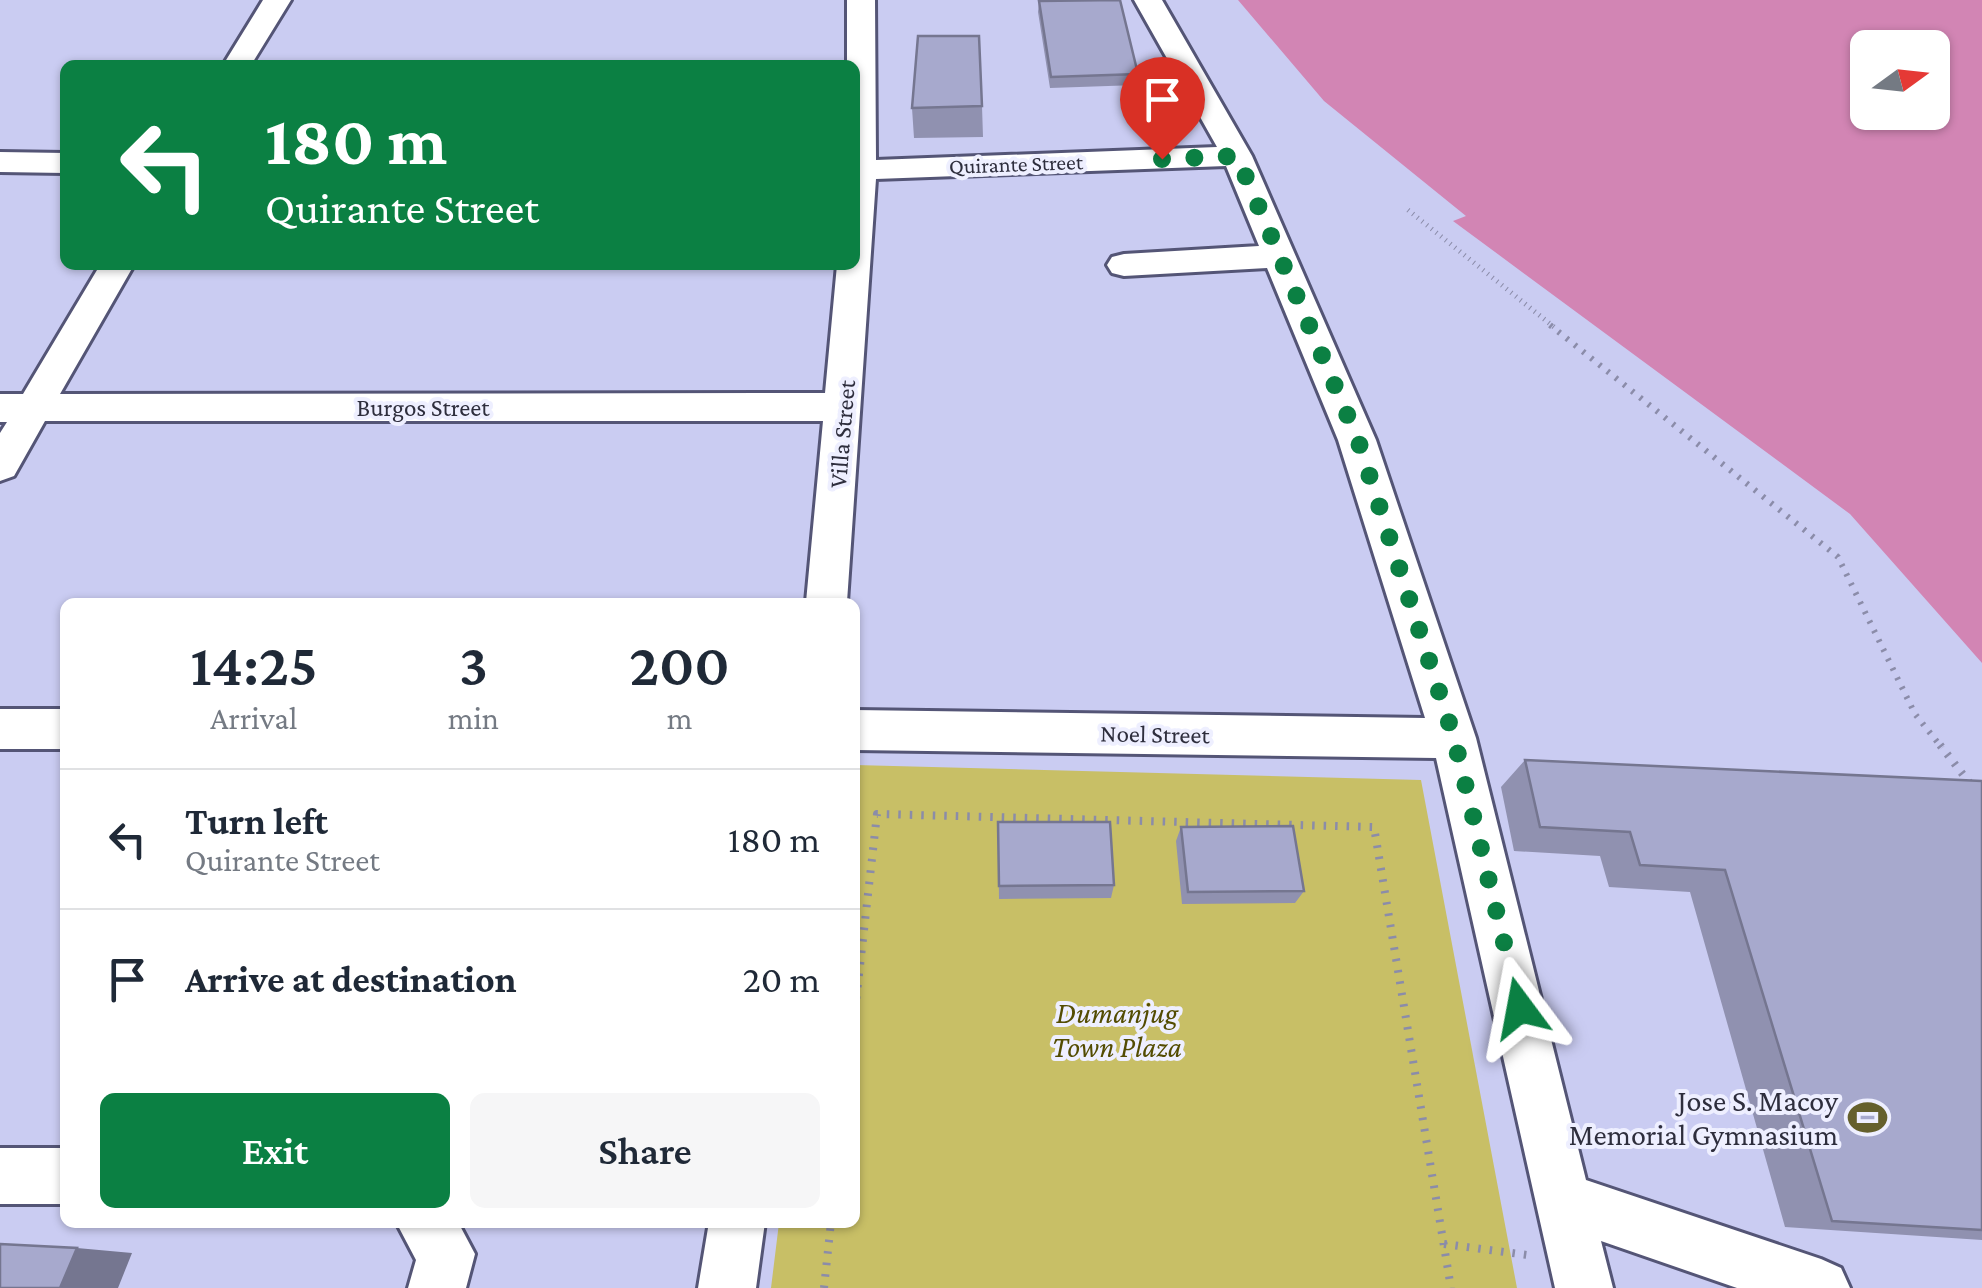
<!DOCTYPE html>
<html lang="en">
<head>
<meta charset="utf-8">
<style>
	:root { --surface:#fff; --page:#f6f6f7; --text:#1f2937; --muted:#747a83; --line:#e0e1e3; --accent:#0b8043 }
	body { margin:0; font-family:"Crimson Pro",serif; background:var(--page); color:var(--text); height:100vh; display:flex; flex-direction:column; font-size:38px; white-space:nowrap }
	* { box-sizing:border-box; margin:0 }
	p { font-size:32px; color:var(--muted) }
	.icon { flex:none; width:55px; height:55px; fill:none; stroke:currentColor; stroke-width:2; stroke-linecap:round; stroke-linejoin:round }
	.map { position:relative; flex:1; overflow:hidden }
	.drawer { position:absolute; left:60px; top:598px; width:800px; height:630px; display:flex; flex-direction:column; background:var(--surface); border-radius:15px; box-shadow:0 2px 8px #0004 }
	.drawer>* { flex:none }
	.guide { position:absolute; left:60px; top:60px; width:800px; height:210px; border-radius:15px; box-shadow:0 2px 8px #0004; background:#0b8043; color:#fff; overflow:hidden }
	.needle { width:65px; rotate:75deg }
	.buttons { position:absolute; left:1850px; top:30px; display:grid; gap:20px }
	.buttons a { display:grid; place-items:center; width:100px; height:100px; border-radius:15px; background:var(--surface); box-shadow:0 2px 8px #0004; font-size:50px }
	.pin { position:absolute; display:grid; place-items:center; width:85px; height:85px; color:#fff; margin:-102px -42px; border-radius:50% 50% 50% 0; rotate:-45deg; box-shadow:0 0 10px #0007 }
	.pin .icon { rotate:45deg }
	.me { position:absolute; width:110px; margin:-55px; rotate:347deg; stroke-linejoin:round; filter:drop-shadow(0 0 8px #0008) }
	.turn { display:flex; align-items:center; gap:35px; height:210px; padding:0 40px; font-size:45px }
	.turn .icon { width:130px; height:130px; stroke-width:2.5 }
	.turn b { display:block; font-size:70px; line-height:85px }
	.eta { display:flex; justify-content:space-evenly; align-items:center; height:170px; text-align:center }
	.eta b { font-size:60px; font-weight:600; line-height:70px }
	.primary-button { display:flex; gap:20px; margin-top:auto; padding:20px 40px }
	.primary-button a { flex:1; height:115px; border-radius:15px; background:var(--accent); color:#fff; font-size:40px; font-weight:600; line-height:115px; text-align:center }
	.primary-button a+a { background:var(--page); color:var(--text) }
	ul { padding:0; list-style:none }
	li { display:flex; align-items:center; gap:30px; height:140px; padding:0 40px; border-top:2px solid var(--line) }
	li div { flex:1 }
	li b { display:block; font-size:38px }
	li em { font-style:normal }
	.map>svg:first-child { display:block }
	.green { fill:#c8bf66 }
	.water { fill:#d285b4; fill-rule:evenodd }
	.lines { fill:none; stroke-linecap:round; stroke-linejoin:round }
	.minor-casing { stroke:#545576; stroke-width:6 }
	.path-far2 { stroke:#8b8ca9; stroke-width:5; stroke-dasharray:1 5; stroke-linecap:butt }
	.path-far1 { stroke:#8b8ca9; stroke-width:6; stroke-dasharray:2.5 8; stroke-linecap:butt }
	.path { stroke:#8b8ca9; stroke-width:8; stroke-dasharray:2.5 9; stroke-linecap:butt }
	.minor { fill:#fff; fill-rule:evenodd }
	.wall { fill:#9091b0 }
	.shaded-wall { fill:#757690 }
	.building { fill:#a7a9cd; stroke:#757690; stroke-width:2.5 }
	.route { stroke:#0b8043; stroke-width:18; stroke-dasharray:0 32.4 }
	.labels { text-anchor:middle; dominant-baseline:central; stroke-width:8; stroke-linejoin:round; paint-order:stroke }
	.far-street-label { font-size:22px; fill:#2e2e3d; stroke:#eeefff }
	.street-label { font-size:25px; fill:#2e2e3d; stroke:#eeefff }
	.near-park-label { font-size:30px; font-style:italic; fill:#534c02; stroke:#eeefff }
	.near-poi-label { font-size:30px; fill:#2e2e3d; stroke:#eeefff; text-anchor:end }
</style>
</head>
<body>
<div class="map">
<svg width="1982" height="1288" viewBox="0 0 1982 1288">
	<rect width="100%" height="100%" fill="#caccf2"/>
	<path class="green" d="M 855,765 L 1421,780 L 1517,1288 L 771,1288 L 779,1223 L 855,1222 Z"/>
	<path class="water" d="M 1238,0 L 1982,0 L 1982,663 L 1850,514 L 1453,221 L 1466,216 L 1324,101 ZM 1868,48 L 1932,48 L 1932,112 L 1868,112 Z"/>
	<g class="lines">
		<defs>
			<path id="minor" d="M 263,0 L 291,0 L 251,65 L 223,65 Z
				M 847,0 L 875,0 L 876,160 L 1217,147 L 1134,0 L 1162,0 L 1252,156 L 1376,440 L 1476,738 L 1586,1180 L 1821,1259 L 1841,1268 L 1850,1288 L 1737,1288 L 1601,1241 L 1613,1288 L 1555,1288 L 1436,758 L 855,750 L 855,710 L 1425,718 L 1338,440 L 1267,268 L 1124,276 L 1112,273 L 1107,265 L 1112,257 L 1124,254 L 1259,246 L 1226,166 L 876,179 L 847,602 L 806,602 L 823,421 L 45,421 L 14,476 L 0,481 L 0,433 L 7,422 L 0,422 L 0,394 L 23,394 L 100,265 L 134,265 L 60,394 L 825,393 L 837,265 L 855,265 L 855,65 L 847,65 Z
				M 0,152 L 65,153 L 65,173 L 0,172 Z
				M 0,709 L 65,709 L 65,749 L 0,749 Z
				M 0,1148 L 65,1148 L 65,1204 L 0,1204 Z
				M 396,1222 L 458,1222 L 475,1254 L 466,1288 L 408,1288 L 416,1260 Z
				M 709,1222 L 765,1222 L 756,1288 L 698,1288 Z"/>
		</defs>
		<use href="#minor" class="minor-casing"/>
		<path class="path-far2" d="M 1408,210 L 1554,327"/>
		<path class="path-far1" d="M 1550,325 L 1838,557 L 1915,714 L 1942,748"/>
		<path class="path" d="M 1940,745 L 1982,799
			M 855,1010 L 877,814 L 1374,827 L 1451,1288
			M 1444,1244 L 1527,1255
			M 824,1288 L 831,1222"/>
		<use href="#minor" class="minor"/>
	</g>
	<path class="wall" d="M 1039,1 L 1138,74 L 1137,85 L 1050,88 L 1038,12 Z
		M 982,106 L 983,137 L 914,138 L 912,108 Z
		M 1525,760 L 1982,781 L 1982,1240 L 1785,1227 L 1690,892 L 1609,887 L 1600,856 L 1514,851 L 1501,787 Z
		M 998,822 L 1114,885 L 1111,898 L 999,899 Z
		M 1181,827 L 1304,891 L 1295,903 L 1182,904 L 1176,841 Z"/>
	<path class="shaded-wall" d="M 77,1248 L 132,1253 L 118,1288 L 60,1288 Z"/>
	<path class="building" d="M 1120,0 L 1138,74 L 1051,77 L 1039,1 Z
		M 918,36 L 979,36 L 982,106 L 912,108 Z
		M 1525,760 L 1982,781 L 1982,1230 L 1832,1221 L 1725,870 L 1640,865 L 1630,832 L 1540,827 Z
		M 998,822 L 1110,822 L 1114,885 L 999,886 Z
		M 1293,826 L 1304,891 L 1188,892 L 1181,827 Z
		M 0,1244 L 77,1248 L 60,1288 L 0,1288 Z"/>
	<g class="lines">
		<path class="route" d="M 1162,159 L 1237,156 L 1358,440 L 1454,738 L 1520,1008"/>
	</g>
	<defs>
		<symbol id="stadium-bare" viewBox="-9 -9 18 18"><path d="M0-5a6.5 5 0 1 0 0 10a6.5 5 0 1 0 0-10ZM-3.5-1.8h7v3.6h-7Z" fill="#65602d" stroke="#eeefff" stroke-width="2.5" paint-order="stroke"/></symbol>
	</defs>
	<g fill-rule="evenodd">
		<use href="#stadium-bare" x="1840" y="1090" width="55" height="55"/>
	</g>
	<g class="labels">
		<g class="far-street-label">
			<text transform="translate(1016 164) rotate(-2)">Quirante Street</text>
		</g>
		<g class="street-label">
			<text x="423" y="407">Burgos Street</text>
			<text transform="translate(842 434) rotate(-85)">Villa Street</text>
			<text transform="translate(1155 734) rotate(1)">Noel Street</text>
		</g>
		<g class="near-park-label">
			<text x="1117" y="1012">Dumanjug<tspan x="1117" dy="34">Town Plaza</tspan></text>
		</g>
		<g class="near-poi-label">
			<text x="1838" y="1100">Jose S. Macoy<tspan x="1838" dy="34">Memorial Gymnasium</tspan></text>
		</g>
	</g>
</svg>
<div class="buttons">
<a><svg class="needle" viewBox="-14 -14 28 28"><path d="M0-13l5 13h-10z" fill="#e53935"/><path d="M0 13l5-13h-10z" fill="#747a83"/></svg></a>
</div>
<div class="pin" style="left:1162px;top:159px;background:#d93025"><svg class="icon" aria-label="arrive" viewBox="0 0 24 24"><path d="M6 21V4h12l-3 4 3 4H6"/></svg></div>
<svg class="me" style="left:1520px;top:1008px" viewBox="-20 -20 40 40"><path d="M0-17L14 15 0 8-14 15z" fill="#0b8043" stroke="#fff" stroke-width="4"/></svg>
<div class="guide">
<div class="turn"><svg class="icon" aria-label="left" viewBox="0 0 24 24"><path d="M17 20v-9H6M10 6l-5 5 5 5"/></svg><div><b>180 m</b>Quirante Street</div></div>
</div>
<section class="drawer">
<div class="eta">
<div><b>14:25</b><p>Arrival</p></div>
<div><b>3</b><p>min</p></div>
<div><b>200</b><p>m</p></div>
</div>
<ul>
<li><svg class="icon" aria-label="left" viewBox="0 0 24 24"><path d="M17 20v-9H6M10 6l-5 5 5 5"/></svg><div><b>Turn left</b><p>Quirante Street</p></div><em>180 m</em></li>
<li><svg class="icon" aria-label="arrive" viewBox="0 0 24 24"><path d="M6 21V4h12l-3 4 3 4H6"/></svg><div><b>Arrive at destination</b></div><em>20 m</em></li>
</ul>
<div class="primary-button"><a>Exit</a><a>Share</a></div>
</section>
</div>
</body>
</html>
